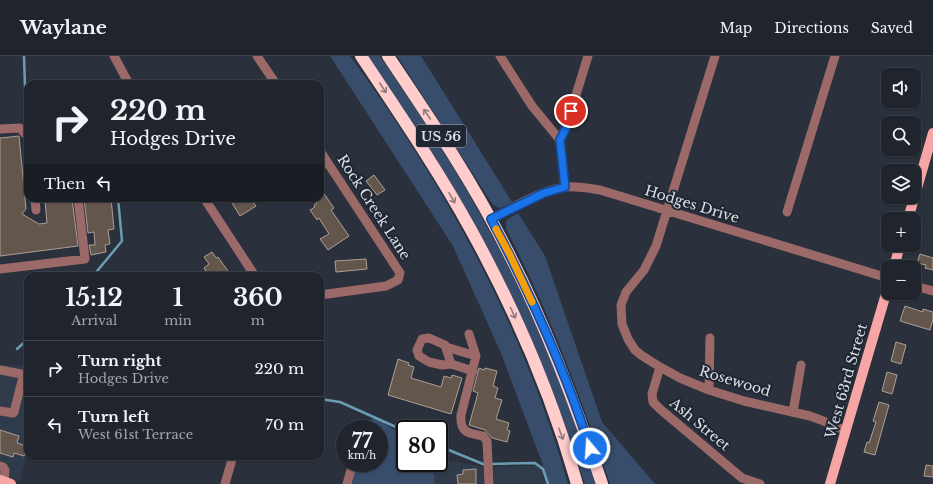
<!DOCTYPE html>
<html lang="en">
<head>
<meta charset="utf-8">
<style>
	:root { --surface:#20252d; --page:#2d3139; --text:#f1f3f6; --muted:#a2a5aa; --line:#3d4249 }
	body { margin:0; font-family:"Libre Baskerville",serif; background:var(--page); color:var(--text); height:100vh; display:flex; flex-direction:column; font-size:15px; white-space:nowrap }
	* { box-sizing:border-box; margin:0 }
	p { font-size:13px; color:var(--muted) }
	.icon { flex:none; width:22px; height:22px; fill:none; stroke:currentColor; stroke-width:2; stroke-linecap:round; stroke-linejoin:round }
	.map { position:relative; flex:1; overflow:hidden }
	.sheet { position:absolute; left:24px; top:216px; width:300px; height:188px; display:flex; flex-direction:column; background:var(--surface); border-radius:12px; box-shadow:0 1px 3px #0004,0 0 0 1px var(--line) }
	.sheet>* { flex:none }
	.top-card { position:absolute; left:24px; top:24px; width:300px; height:122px; border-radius:12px; box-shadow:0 1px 3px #0004,0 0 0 1px var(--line); background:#20252d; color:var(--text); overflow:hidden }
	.tools { position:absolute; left:881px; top:12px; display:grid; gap:8px }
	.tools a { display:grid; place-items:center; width:40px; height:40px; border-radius:8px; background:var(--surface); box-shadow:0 1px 3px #0004,0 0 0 1px var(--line); font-size:20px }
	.speed { position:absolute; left:336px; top:364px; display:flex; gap:8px; font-size:20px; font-weight:700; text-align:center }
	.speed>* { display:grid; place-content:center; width:52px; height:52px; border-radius:50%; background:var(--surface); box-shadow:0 1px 3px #0004,0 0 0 1px var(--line); line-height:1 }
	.speed small { font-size:10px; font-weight:400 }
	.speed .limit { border:2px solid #111; border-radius:6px; background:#fff; color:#111 }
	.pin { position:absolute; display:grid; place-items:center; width:34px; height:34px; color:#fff; margin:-17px; border:2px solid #fff; border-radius:50%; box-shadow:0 1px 4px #0007 }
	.me { position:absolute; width:44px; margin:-22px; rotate:342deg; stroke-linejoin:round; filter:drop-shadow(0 0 3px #0008) }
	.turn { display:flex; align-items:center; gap:14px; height:84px; padding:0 20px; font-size:18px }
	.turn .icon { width:52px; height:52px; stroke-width:2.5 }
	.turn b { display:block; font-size:28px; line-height:34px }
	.then { display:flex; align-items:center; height:38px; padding:0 20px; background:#0003; gap:8px; font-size:15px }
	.eta { display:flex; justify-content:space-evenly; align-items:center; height:68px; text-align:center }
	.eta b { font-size:24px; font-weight:800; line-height:28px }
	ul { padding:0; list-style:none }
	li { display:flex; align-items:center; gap:12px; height:56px; padding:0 20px; border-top:1px solid var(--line) }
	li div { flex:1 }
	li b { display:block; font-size:15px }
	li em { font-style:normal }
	header { display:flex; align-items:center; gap:24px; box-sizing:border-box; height:56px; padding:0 20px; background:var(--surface); border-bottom:1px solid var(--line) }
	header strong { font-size:19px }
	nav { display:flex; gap:22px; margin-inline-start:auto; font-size:14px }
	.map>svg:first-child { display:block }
	.built { fill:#2f3b4b }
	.green { fill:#384d6b }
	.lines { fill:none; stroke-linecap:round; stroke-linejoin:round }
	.stream { stroke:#6a9db2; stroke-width:2.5 }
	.building { fill:#63564d; stroke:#ad9f95 }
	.minor { stroke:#9b6968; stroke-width:9 }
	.major { stroke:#f7a6a5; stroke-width:10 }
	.highway { stroke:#ffcdcc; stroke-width:12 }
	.oneway { stroke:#907a7f }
	.route-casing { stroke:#114b97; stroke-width:10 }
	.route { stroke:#1a73e8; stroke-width:7 }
	.slow { stroke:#f59e0b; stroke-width:7 }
	.labels { text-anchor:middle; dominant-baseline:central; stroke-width:4; stroke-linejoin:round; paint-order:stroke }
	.shield { fill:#202732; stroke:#a2a8b1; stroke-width:1 }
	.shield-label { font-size:13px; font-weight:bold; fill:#dae0e7 }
	.street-label { font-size:14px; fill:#dae0e7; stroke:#202732 }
</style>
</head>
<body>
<header>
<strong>Waylane</strong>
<nav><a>Map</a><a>Directions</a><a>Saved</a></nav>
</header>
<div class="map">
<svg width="933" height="428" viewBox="0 0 933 428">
	<rect width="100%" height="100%" fill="#2a313c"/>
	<path class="built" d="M 0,308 L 3,309 L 23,310 L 28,312 L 28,395 L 19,426 L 0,420 Z
		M 439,402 L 483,411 L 485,428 L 434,428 L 435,407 L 439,407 Z
		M 543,409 L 549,428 L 494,428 L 493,411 Z"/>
	<path class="green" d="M 330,0 L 350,0 C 445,129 525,274 568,428 L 549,428 L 543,409 L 501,297 L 453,190 Z
		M 368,0 L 380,0 C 409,43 438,85 464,130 C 519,224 564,323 595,428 L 585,428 L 549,326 L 436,103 Z
		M 397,0 L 421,0 L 512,146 L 500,152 L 495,150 L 491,146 Z
		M 518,157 L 545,200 L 602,366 L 655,428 L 610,428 C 581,341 549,255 506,173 L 506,165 L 508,163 Z
		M 373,360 L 405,381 L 405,407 L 435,407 L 434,428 L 352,428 L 358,407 L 379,407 L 379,373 L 369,373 Z"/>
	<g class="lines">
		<path class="stream" d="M 24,0 L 25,31 L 28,35
			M 93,220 L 122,185 L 118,142
			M 17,293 L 28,283
			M 320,343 L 340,346 L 405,375
			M 439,390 L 483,408 L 486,408
			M 491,408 L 535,407 L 543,413 L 548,428"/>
	</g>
	<path class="building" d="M 19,80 L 26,153 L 22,158 L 39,168 L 47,167 L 45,145 L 72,143 L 78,190 L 0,200 L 0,82 Z
		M 374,119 L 385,134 L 377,139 L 366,125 Z
		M 320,132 L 334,152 L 331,154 L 349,180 L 328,194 L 320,183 L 329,178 L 319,162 L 317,164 L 310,154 L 315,151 L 314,149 L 317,147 L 314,142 L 320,142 Z
		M 84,142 L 111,142 L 114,173 L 108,174 L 110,188 L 105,189 L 106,196 L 91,199 L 89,189 L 95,189 L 94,176 L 88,177 Z
		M 229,142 L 250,142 L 256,150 L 240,160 Z
		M 212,196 L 216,202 L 218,201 L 230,218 L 226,220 L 209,220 L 204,212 L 209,208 L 204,201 Z
		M 920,198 L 933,202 L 933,214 L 925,212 L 926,209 L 917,207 Z
		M 366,203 L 367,213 L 336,216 L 335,205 Z
		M 905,250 L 923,256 L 923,253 L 933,256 L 933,263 L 930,274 L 900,265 Z
		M 896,286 L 906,289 L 901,308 L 891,305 Z
		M 398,303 L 409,307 L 408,309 L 414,311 L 411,322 L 441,331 L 444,320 L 451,322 L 452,319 L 462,322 L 451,358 L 388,339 Z
		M 479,312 L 484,314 L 485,312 L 497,315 L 493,330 L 498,332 L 495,342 L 502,344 L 496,363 L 509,367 L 507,374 L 510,375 L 507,386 L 492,382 L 485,374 L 469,369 L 478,337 L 473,335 Z
		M 887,316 L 897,319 L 892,338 L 882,335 Z
		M 879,346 L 889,349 L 875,399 L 864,396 L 867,386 L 869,387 L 876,366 L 873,365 Z
		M 0,374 L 19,380 L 17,387 L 27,390 L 24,400 L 14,397 L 13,401 L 0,397 Z
		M 926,409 L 933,410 L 933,421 L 924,420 Z
		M 476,413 L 476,428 L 458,428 L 457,419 L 463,418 L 463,414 Z"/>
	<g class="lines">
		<path class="minor" d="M 114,0 L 129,28
			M 257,0 L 276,28
			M 500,0 L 532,50 L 560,84
			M 715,0 L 656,190 L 644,214 L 626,236 L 621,249 L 622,268 L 628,283 L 635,294 L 641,299 L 660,311 L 680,322 L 709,334 L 744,345 L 810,360 L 821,364 L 846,375
			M 0,73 L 20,72 L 28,81 L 28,85
			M 320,95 L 400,217 L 398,224 L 386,230 L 320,239
			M 565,131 L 560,84 L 567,68 L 588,0
			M 35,142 L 36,154
			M 204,142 L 255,220
			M 787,156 L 835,0
			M 491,163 C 513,152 541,134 565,131 C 577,130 588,132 600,134 L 888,222
			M 0,213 L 85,203 L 78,142
			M 914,230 L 933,235
			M 469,278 L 476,300 L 461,359 C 460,377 468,377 483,380 L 487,385 L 489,428
			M 446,291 L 476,300
			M 451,308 L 445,289 L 429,282 L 422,283 L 417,294 L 419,300 L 429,306 L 442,309 L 451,308 L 473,315
			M 660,311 L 652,338 L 653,346 L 660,353 L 742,422 L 760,428
			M 0,314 L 21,318 L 23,321 L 14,356 L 13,357 L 0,355
			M 709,334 L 710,282
			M 793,356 L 801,309
			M 0,410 L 3,411 L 5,414 L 4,425
			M 225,428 L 233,400
			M 347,428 L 353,407"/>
		<path class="major" d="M 908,163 L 933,77
			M 894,211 L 900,189
			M 0,424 L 11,428
			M 830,428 L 888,231"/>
		<path class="highway" d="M 361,0 C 399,57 438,114 471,174 C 515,254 552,340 577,428
			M 388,0 C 431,64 475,129 509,198 C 547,272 576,349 602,428"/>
	</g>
	<defs><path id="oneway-shaft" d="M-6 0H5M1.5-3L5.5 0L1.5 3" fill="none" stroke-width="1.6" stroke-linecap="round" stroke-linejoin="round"/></defs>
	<g class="oneway">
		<use href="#oneway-shaft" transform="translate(383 32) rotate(56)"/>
		<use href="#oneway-shaft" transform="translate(427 58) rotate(-124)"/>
		<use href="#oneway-shaft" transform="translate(452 142) rotate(60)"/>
		<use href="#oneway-shaft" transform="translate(513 257) rotate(66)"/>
		<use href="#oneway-shaft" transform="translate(561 378) rotate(70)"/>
	</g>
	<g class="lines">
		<defs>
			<path id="route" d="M 571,55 L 568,68 L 560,84 L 565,131 L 544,137 L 491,163 C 530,237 565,313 590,392"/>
		</defs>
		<use href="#route" class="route-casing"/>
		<use href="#route" class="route"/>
		<path class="slow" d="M 496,173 L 510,199 L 532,246"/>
	</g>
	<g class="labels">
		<rect class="shield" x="416" y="69" width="50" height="22" rx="3"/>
		<g class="shield-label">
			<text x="441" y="80">US 56</text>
		</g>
		<g class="street-label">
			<text transform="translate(692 148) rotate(17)">Hodges Drive</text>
			<text transform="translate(374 151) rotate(57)">Rock Creek Lane</text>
			<text transform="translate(735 325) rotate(17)">Rosewood</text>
			<text transform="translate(846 325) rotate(-74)">West 63rd Street</text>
			<text transform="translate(700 368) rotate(40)">Ash Street</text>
		</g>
	</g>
</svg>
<div class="tools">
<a><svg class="icon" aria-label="sound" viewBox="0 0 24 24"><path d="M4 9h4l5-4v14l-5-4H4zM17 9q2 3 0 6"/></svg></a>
<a><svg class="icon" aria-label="search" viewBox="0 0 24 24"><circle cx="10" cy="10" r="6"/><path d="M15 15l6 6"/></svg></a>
<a><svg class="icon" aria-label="layers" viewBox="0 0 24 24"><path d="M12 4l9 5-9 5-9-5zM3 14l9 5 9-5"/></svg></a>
<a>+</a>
<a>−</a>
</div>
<div class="speed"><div>77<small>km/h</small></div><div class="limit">80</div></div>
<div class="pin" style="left:571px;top:55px;background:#d93025"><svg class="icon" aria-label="arrive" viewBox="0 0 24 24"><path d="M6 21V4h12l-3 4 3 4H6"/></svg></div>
<svg class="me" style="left:590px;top:392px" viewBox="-20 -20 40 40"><circle r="17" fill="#1a73e8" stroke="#fff" stroke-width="3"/><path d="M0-11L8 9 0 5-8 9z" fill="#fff"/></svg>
<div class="top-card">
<div class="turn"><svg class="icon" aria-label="right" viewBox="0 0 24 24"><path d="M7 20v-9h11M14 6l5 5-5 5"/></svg><div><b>220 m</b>Hodges Drive</div></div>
<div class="then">Then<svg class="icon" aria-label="left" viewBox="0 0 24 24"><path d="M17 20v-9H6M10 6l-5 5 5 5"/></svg></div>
</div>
<section class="sheet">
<div class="eta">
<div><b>15:12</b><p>Arrival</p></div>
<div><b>1</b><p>min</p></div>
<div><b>360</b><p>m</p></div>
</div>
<ul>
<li><svg class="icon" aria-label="right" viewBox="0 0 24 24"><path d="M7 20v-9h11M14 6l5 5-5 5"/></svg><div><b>Turn right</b><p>Hodges Drive</p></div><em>220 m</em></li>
<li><svg class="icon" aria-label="left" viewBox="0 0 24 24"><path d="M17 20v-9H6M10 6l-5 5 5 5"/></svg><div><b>Turn left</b><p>West 61st Terrace</p></div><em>70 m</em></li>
</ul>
</section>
</div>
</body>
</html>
